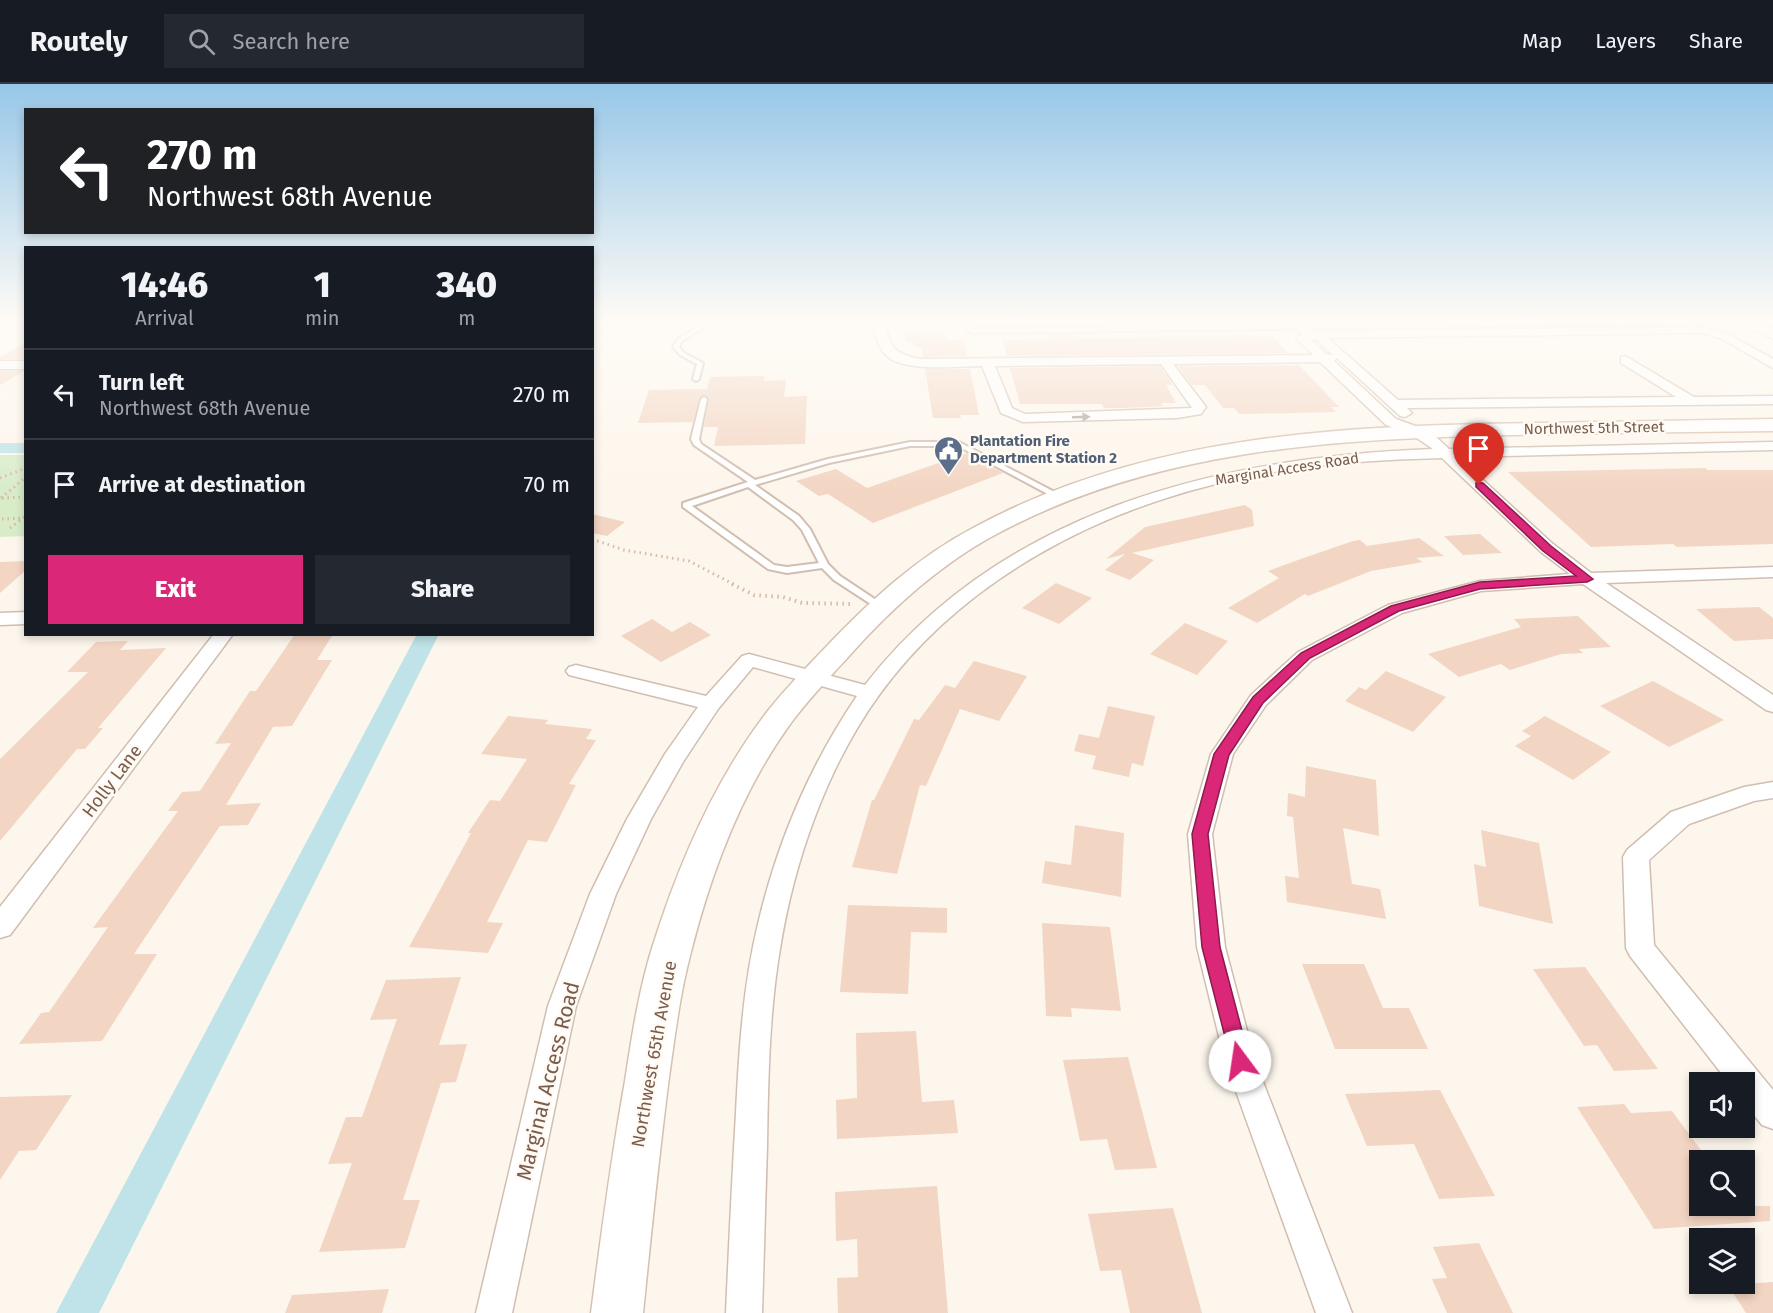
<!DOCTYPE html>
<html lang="en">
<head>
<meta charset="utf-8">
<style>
	:root { --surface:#171b24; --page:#242831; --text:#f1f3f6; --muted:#9ea1a6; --line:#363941; --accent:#db2777 }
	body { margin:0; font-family:"Fira Sans",sans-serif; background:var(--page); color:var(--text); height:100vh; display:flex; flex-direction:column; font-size:22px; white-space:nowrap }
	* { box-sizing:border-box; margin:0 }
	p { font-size:20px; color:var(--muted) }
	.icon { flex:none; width:33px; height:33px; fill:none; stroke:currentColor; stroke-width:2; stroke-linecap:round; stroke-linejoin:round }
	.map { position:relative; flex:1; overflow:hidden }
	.panel { position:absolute; left:24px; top:162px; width:570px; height:390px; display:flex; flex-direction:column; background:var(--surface); border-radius:0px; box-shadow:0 3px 9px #0003 }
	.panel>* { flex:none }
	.banner { position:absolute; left:24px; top:24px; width:570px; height:126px; border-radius:0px; box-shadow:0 3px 9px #0003; background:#202124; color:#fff; overflow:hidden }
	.controls { position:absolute; left:1689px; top:988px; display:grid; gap:12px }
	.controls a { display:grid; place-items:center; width:66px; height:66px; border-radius:0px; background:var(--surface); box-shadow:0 3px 9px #0003; font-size:30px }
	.pin { position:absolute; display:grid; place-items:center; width:51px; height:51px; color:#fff; margin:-62px -26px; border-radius:50% 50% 50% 0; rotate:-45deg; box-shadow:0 0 6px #0007 }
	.pin .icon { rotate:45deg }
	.me { position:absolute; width:66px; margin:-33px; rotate:346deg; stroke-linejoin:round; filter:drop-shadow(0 0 4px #0008) }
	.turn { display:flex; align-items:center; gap:21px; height:126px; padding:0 24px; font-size:27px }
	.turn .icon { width:78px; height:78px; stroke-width:2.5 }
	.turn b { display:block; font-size:42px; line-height:51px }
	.eta { display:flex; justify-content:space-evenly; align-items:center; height:102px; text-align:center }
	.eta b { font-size:36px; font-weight:800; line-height:42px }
	.cta { display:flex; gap:12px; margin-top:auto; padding:12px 24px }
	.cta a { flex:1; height:69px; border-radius:0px; background:var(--accent); color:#fff; font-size:24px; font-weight:800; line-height:69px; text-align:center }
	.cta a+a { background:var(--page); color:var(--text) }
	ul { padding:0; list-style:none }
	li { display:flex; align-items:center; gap:18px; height:90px; padding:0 24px; border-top:2px solid var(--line) }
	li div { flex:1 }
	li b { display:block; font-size:22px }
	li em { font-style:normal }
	header { display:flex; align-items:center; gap:36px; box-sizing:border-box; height:84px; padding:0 30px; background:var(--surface); border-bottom:2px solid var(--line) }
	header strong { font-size:28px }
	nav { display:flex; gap:33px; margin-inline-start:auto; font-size:21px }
	.search { width:420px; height:54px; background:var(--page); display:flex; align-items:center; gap:15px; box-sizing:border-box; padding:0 21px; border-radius:0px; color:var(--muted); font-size:22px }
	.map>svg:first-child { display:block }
	.green { fill:#d8ecc9 }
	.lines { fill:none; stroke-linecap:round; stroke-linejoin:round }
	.canal { fill:#bfe3e8; fill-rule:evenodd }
	.building { fill:#f3d5c3 }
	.lane-casing { stroke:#d1beb0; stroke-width:4 }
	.street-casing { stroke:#d1beb0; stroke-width:3 }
	.secondary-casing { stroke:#d6c0b0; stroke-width:3 }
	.path-far1 { stroke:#d9b8a5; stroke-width:3; stroke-dasharray:1.5 4; stroke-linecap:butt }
	.path { stroke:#d9b8a5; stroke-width:4; stroke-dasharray:1.5 4.5; stroke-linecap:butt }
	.lane { fill:#fff; fill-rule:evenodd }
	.street { fill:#fff; fill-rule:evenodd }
	.secondary { fill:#fff; fill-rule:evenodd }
	.oneway { fill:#af9d94 }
	.route { fill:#db2777; stroke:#8e194d; stroke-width:1.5 }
	.labels { text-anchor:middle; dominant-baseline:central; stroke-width:5; stroke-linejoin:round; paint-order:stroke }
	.far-street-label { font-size:15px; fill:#7a5c4d; stroke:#fffaf3 }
	.far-service-label { font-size:15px; font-weight:bold; fill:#4e5e75; stroke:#fffaf3; text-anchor:start }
	.street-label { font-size:18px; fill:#7a5c4d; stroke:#fffaf3 }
	.near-street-label { font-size:21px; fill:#7a5c4d; stroke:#fffaf3 }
</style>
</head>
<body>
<header>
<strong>Routely</strong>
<div class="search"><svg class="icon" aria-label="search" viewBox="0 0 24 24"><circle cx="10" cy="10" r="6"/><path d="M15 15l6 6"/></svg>Search here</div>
<nav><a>Map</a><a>Layers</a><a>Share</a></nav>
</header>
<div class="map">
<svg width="1773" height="1229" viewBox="0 0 1773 1229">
	<rect width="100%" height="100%" fill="#fdf6ec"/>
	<path class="green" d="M 0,371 L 25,371 L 25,452 L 0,453 Z"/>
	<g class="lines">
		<path class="canal" d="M 0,359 L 26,359 L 26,369 L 0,369 Z
			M 417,550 L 439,550 L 99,1229 L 56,1229 Z"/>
	</g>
	<path class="building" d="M 901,236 L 941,236 L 948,256 L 963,256 L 967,272 L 923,273 L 922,264 L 914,262 L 913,258 L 906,258 Z
		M 1047,250 L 1073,250 L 1075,254 L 1272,252 L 1288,269 L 1007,272 L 1002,256 L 1049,255 Z
		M 26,258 L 26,275 L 0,275 L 0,273 Z
		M 1299,281 L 1339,323 L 1331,323 L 1336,328 L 1240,330 L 1234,324 L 1223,324 L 1205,301 L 1192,301 L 1178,282 Z
		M 1160,282 L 1173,301 L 1166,301 L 1176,319 L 1161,319 L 1163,322 L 1125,324 L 1104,324 L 1102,320 L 1020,320 L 1010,284 Z
		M 925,285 L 970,285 L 979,331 L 960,331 L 961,334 L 933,334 Z
		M 0,287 L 24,287 L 0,301 Z
		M 764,292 L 764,297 L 786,296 L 784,313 L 807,312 L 805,360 L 714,362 L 718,343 L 704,343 L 709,315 L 705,311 L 699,314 L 693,338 L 638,339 L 649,306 L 707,305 L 710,293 Z
		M 967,369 L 1003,389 L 873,439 L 828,410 L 819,412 L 796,397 L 836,385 L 867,404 Z
		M 1705,384 L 1708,386 L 1773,386 L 1773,460 L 1677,463 L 1673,460 L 1591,463 L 1508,388 Z
		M 1245,421 L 1252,426 L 1254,442 L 1132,469 L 1154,476 L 1130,496 L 1105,486 L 1125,470 L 1106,475 L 1145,443 Z
		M 592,430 L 625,438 L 607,452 L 592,449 Z
		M 1480,450 L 1502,469 L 1463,471 L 1444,452 Z
		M 1419,454 L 1444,472 L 1416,474 L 1423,478 L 1371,487 L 1308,512 L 1305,510 L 1257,539 L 1228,524 L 1279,494 L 1268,487 L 1298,476 L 1353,457 L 1360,456 L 1367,462 Z
		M 26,477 L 26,486 L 0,509 L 0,478 Z
		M 1056,499 L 1092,514 L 1059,540 L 1022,524 Z
		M 1759,523 L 1773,534 L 1773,555 L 1734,557 L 1696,525 Z
		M 1578,532 L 1611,563 L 1579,565 L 1583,569 L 1561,570 L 1510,586 L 1501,580 L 1459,593 L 1428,570 L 1521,543 L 1514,535 Z
		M 652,535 L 672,548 L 690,538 L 711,551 L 661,578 L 621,552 Z
		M 1185,539 L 1228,557 L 1197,591 L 1150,570 Z
		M 295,550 L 333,550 L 317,576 L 332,576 L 292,642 L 273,643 L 226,721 L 261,719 L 248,741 L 220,742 L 134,870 L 157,870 L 102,957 L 19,960 L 41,929 L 49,928 L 108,843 L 93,844 L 178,727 L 168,727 L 182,708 L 200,707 L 231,659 L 215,660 L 250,607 L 256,607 Z
		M 128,557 L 120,566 L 166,564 L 98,644 L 103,644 L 85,665 L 77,665 L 0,757 L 0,675 L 88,588 L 67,588 L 96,558 Z
		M 974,577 L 1027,592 L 999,637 L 960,625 L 926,702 L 920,701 L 897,790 L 852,783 L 872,716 L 874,716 L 914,635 L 919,636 L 945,601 L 955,604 Z
		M 1386,587 L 1446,613 L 1413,648 L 1345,617 L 1359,603 L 1366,606 Z
		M 1653,597 L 1724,636 L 1669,663 L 1600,622 Z
		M 1108,622 L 1155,632 L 1143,682 L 1132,679 L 1129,693 L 1092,685 L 1096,672 L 1074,667 L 1079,650 L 1099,654 Z
		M 508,632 L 548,636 L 545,640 L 592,645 L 586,655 L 596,656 L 569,700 L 576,701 L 547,758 L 528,756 L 487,838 L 503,839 L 488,869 L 409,863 L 471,749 L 468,749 L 490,716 L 500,717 L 527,675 L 481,670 Z
		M 1545,632 L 1611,668 L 1573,696 L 1515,662 L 1531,652 L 1522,647 Z
		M 1306,682 L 1376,696 L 1379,752 L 1343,744 L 1352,800 L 1380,805 L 1386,835 L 1287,818 L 1285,792 L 1299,794 L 1293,733 L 1287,732 L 1288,709 L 1305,713 Z
		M 1075,741 L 1124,749 L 1121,813 L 1042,799 L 1045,777 L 1071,781 Z
		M 1481,746 L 1539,759 L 1553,840 L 1479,822 L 1474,780 L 1486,783 Z
		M 848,821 L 947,824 L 947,849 L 911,848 L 908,910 L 840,908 Z
		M 1042,839 L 1110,843 L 1121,927 L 1071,924 L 1072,933 L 1046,932 Z
		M 1302,880 L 1364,880 L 1383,924 L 1409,924 L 1428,965 L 1335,965 Z
		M 1585,883 L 1658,985 L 1614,987 L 1597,961 L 1584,962 L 1533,885 Z
		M 461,893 L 439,961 L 467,960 L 456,998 L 441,999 L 403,1116 L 420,1116 L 405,1164 L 319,1168 L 352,1079 L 328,1080 L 346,1033 L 362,1033 L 397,935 L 370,936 L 386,896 Z
		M 916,947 L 922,1018 L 954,1016 L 958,1049 L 837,1055 L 836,1016 L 857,1014 L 856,949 Z
		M 1128,973 L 1157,1084 L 1115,1086 L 1107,1055 L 1080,1057 L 1063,976 Z
		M 1440,1006 L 1495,1112 L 1439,1115 L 1414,1060 L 1367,1062 L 1345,1010 Z
		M 72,1011 L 36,1066 L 19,1067 L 0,1096 L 0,1013 Z
		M 1624,1020 L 1631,1029 L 1672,1027 L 1709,1077 L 1700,1077 L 1700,1122 L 1770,1122 L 1770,1137 L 1654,1145 L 1577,1023 Z
		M 937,1102 L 948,1229 L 838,1229 L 837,1194 L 858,1193 L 857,1155 L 836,1157 L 835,1108 Z
		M 1173,1124 L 1202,1229 L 1130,1229 L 1121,1186 L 1100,1187 L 1088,1130 Z
		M 1479,1159 L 1513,1229 L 1447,1229 L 1432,1195 L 1447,1194 L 1433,1163 Z
		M 1773,1198 L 1773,1229 L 1746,1229 L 1728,1201 Z
		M 389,1205 L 382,1229 L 285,1229 L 292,1211 Z"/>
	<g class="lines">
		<defs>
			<path id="lane" d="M 964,236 L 970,236 L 973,245 L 1667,236 L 1719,237 L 1716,239 L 971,249 L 968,247 Z
				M 1749,236 L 1773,236 L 1773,240 L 1747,239 L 1747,237 Z
				M 701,241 L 706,242 L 682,257 L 679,263 L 684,269 L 703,279 L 699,295 L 696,297 L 693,295 L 697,280 L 680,271 L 673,263 L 678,255 Z
				M 704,313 L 707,315 L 699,355 L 701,360 L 755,396 L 828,375 L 910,358 L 959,358 L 1064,413 L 1063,415 L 1057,415 L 958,362 L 910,362 L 829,379 L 755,401 L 799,432 L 810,445 L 828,480 L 840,492 L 885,522 L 880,525 L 877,524 L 834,496 L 822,484 L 787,489 L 768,485 L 683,423 L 683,419 L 748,398 L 694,361 L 691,355 L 701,315 ZM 748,403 L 793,436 L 802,446 L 819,479 L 787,483 L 774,481 L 692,422 Z"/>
			<path id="street" d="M 699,236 L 711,236 L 707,244 L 699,244 Z
				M 872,236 L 884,236 C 891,263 892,270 921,275 L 1313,271 L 1296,254 L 1302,250 L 1286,236 L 1299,236 L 1313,247 L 1702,243 L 1728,250 L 1773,275 L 1773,284 L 1720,254 L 1702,249 L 1328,254 L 1398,316 L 1676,313 L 1621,279 L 1621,273 L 1625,272 L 1694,313 L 1773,312 L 1773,320 L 1407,324 L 1412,329 L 1405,333 L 1400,332 L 1337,274 L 1334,277 L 1396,335 L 1421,344 L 1435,352 L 1449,365 L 1773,358 L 1773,366 L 1458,373 L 1553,460 L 1591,489 L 1773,483 L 1773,493 L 1606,499 L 1773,611 L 1773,628 L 1766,626 L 1583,500 L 1481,507 L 1402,529 L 1312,576 L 1266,621 L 1233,670 L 1212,750 L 1225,863 L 1255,977 L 1352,1229 L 1316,1229 L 1225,977 L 1197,863 L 1188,750 L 1211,670 L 1251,611 L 1298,568 L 1388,521 L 1480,497 L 1570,490 L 1541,468 L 1442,374 C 1373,376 1305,380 1238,395 C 1100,424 963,495 879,611 C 827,683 794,777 780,865 C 769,930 768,997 767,1063 C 765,1118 764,1174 762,1229 L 726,1229 C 729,1162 732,1096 736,1029 C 739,966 743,902 758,840 C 777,759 810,681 857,612 L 753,583 L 718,625 L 683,678 L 651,735 L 616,810 L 576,922 L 512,1229 L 476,1229 L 548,922 L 590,810 L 627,735 L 665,670 L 698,623 L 569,591 L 566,587 L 569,583 L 576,581 L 706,612 L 742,572 L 749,570 L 865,601 C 1002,425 1221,373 1433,365 L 1411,350 L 1386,341 L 1320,278 L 1173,280 L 1206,323 L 1201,330 L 1177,334 L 1023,338 L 1001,329 L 982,282 C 959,282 903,289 886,271 C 877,262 875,248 872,236 ZM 1310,255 L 1317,256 L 1333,271 L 1326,270 ZM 1161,280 L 1192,324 L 1025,330 L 1012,324 L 995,282 Z
				M 0,277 L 26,277 L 26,285 L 0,285 Z
				M 26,528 L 26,540 L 0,541 L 0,529 Z
				M 214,550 L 233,550 L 10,851 L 0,854 L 0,823 Z
				M 1773,698 L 1773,714 L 1754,717 L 1689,740 L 1649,776 L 1654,861 L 1773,1006 L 1773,1045 L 1762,1041 L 1744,1019 L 1744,999 L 1729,999 L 1630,872 L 1626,864 L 1623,773 L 1627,766 L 1671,728 L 1744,703 Z"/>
			<path id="secondary" d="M 1738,236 L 1758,236 L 1773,244 L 1773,255 L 1740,239 Z
				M 1773,335 L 1773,347 C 1685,348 1598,349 1510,351 C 1332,355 1151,365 991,453 C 937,483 890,526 849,572 C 828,595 806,618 788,643 C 741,709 711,789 691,868 C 680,909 675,951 669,993 C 659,1071 651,1150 643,1229 L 591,1229 C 601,1152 611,1074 625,997 C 632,951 639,905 653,861 C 679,779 714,697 767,628 C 785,605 805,585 825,564 C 869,518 916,474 973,444 C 1146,350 1346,341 1539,339 C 1617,338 1695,336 1773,335 Z"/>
		</defs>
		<use href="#lane" class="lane-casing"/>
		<use href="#street" class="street-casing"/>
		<use href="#secondary" class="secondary-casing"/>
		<path class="path-far1" d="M 0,394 L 26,384
			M 1,414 L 26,393
			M 2,414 L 26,413
			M 2,435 L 26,434
			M 10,444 L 26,432
			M 592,455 L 624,466 L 689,477 L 735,501"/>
		<path class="path" d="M 732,500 L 754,511 L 783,513 L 802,519 L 850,520"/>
		<use href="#lane" class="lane"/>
		<use href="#street" class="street"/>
		<use href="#secondary" class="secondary"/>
	</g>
	<defs><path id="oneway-solid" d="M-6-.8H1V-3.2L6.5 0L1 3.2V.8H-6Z" transform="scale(1.5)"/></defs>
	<use class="oneway" href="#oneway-solid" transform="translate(1081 333) rotate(-2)"/>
	<linearGradient id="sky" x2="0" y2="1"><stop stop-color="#97c7e8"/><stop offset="0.58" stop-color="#fefbf6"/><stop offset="1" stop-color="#fefbf6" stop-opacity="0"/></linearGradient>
	<rect width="1773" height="408" fill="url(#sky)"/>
	<path class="route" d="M 1476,399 L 1483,399 L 1551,462 L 1593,495 L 1587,498 L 1480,505 L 1399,527 L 1310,574 L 1263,619 L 1229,671 L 1208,750 L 1220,863 L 1250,977 L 1247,984 L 1240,986 L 1233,984 L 1202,863 L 1192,750 L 1214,670 L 1253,613 L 1301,569 L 1391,522 L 1480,498 L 1576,492 L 1543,467 L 1476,403 Z"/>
	<defs>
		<symbol id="civic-pin" viewBox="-11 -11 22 30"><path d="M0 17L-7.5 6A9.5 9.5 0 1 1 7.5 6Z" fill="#5c6f8a" stroke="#fffaf3"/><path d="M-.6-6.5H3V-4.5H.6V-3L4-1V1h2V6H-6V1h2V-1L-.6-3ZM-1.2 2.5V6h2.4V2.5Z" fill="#fff"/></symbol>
	</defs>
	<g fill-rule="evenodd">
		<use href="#civic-pin" x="932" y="350" width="33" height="45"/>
	</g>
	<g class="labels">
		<g class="far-street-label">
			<text transform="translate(1594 344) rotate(-1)">Northwest 5th Street</text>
			<text transform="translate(1287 385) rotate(-9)">Marginal Access Road</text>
		</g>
		<g class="far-service-label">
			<text x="970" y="357">Plantation Fire<tspan x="970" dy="17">Department Station 2</tspan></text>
		</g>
		<g class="street-label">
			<text transform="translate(112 697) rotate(-53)">Holly Lane</text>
			<text transform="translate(654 970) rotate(-80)">Northwest 65th Avenue</text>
		</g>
		<g class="near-street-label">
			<text transform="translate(548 997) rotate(-76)">Marginal Access Road</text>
		</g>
	</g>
</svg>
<div class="controls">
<a><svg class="icon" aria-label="sound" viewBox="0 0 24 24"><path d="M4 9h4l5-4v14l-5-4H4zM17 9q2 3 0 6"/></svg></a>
<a><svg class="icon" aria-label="search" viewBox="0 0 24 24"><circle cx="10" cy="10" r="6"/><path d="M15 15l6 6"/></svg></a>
<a><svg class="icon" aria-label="layers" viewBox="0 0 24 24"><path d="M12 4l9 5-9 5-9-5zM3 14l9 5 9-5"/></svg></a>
</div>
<div class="pin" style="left:1479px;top:401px;background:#d93025"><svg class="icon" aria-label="arrive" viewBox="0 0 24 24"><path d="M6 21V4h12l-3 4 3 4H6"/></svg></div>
<svg class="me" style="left:1240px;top:977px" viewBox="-20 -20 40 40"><circle r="19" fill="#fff"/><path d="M0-13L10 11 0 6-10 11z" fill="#db2777"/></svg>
<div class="banner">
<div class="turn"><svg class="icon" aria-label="left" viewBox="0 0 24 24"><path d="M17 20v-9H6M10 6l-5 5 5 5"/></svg><div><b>270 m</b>Northwest 68th Avenue</div></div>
</div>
<section class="panel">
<div class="eta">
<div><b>14:46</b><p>Arrival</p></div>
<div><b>1</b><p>min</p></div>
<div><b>340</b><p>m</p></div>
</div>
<ul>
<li><svg class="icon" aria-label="left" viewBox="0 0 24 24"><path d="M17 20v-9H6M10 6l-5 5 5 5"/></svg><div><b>Turn left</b><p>Northwest 68th Avenue</p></div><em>270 m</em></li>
<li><svg class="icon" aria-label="arrive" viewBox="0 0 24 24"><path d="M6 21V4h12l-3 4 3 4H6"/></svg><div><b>Arrive at destination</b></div><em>70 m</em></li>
</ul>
<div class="cta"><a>Exit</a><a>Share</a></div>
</section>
</div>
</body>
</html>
